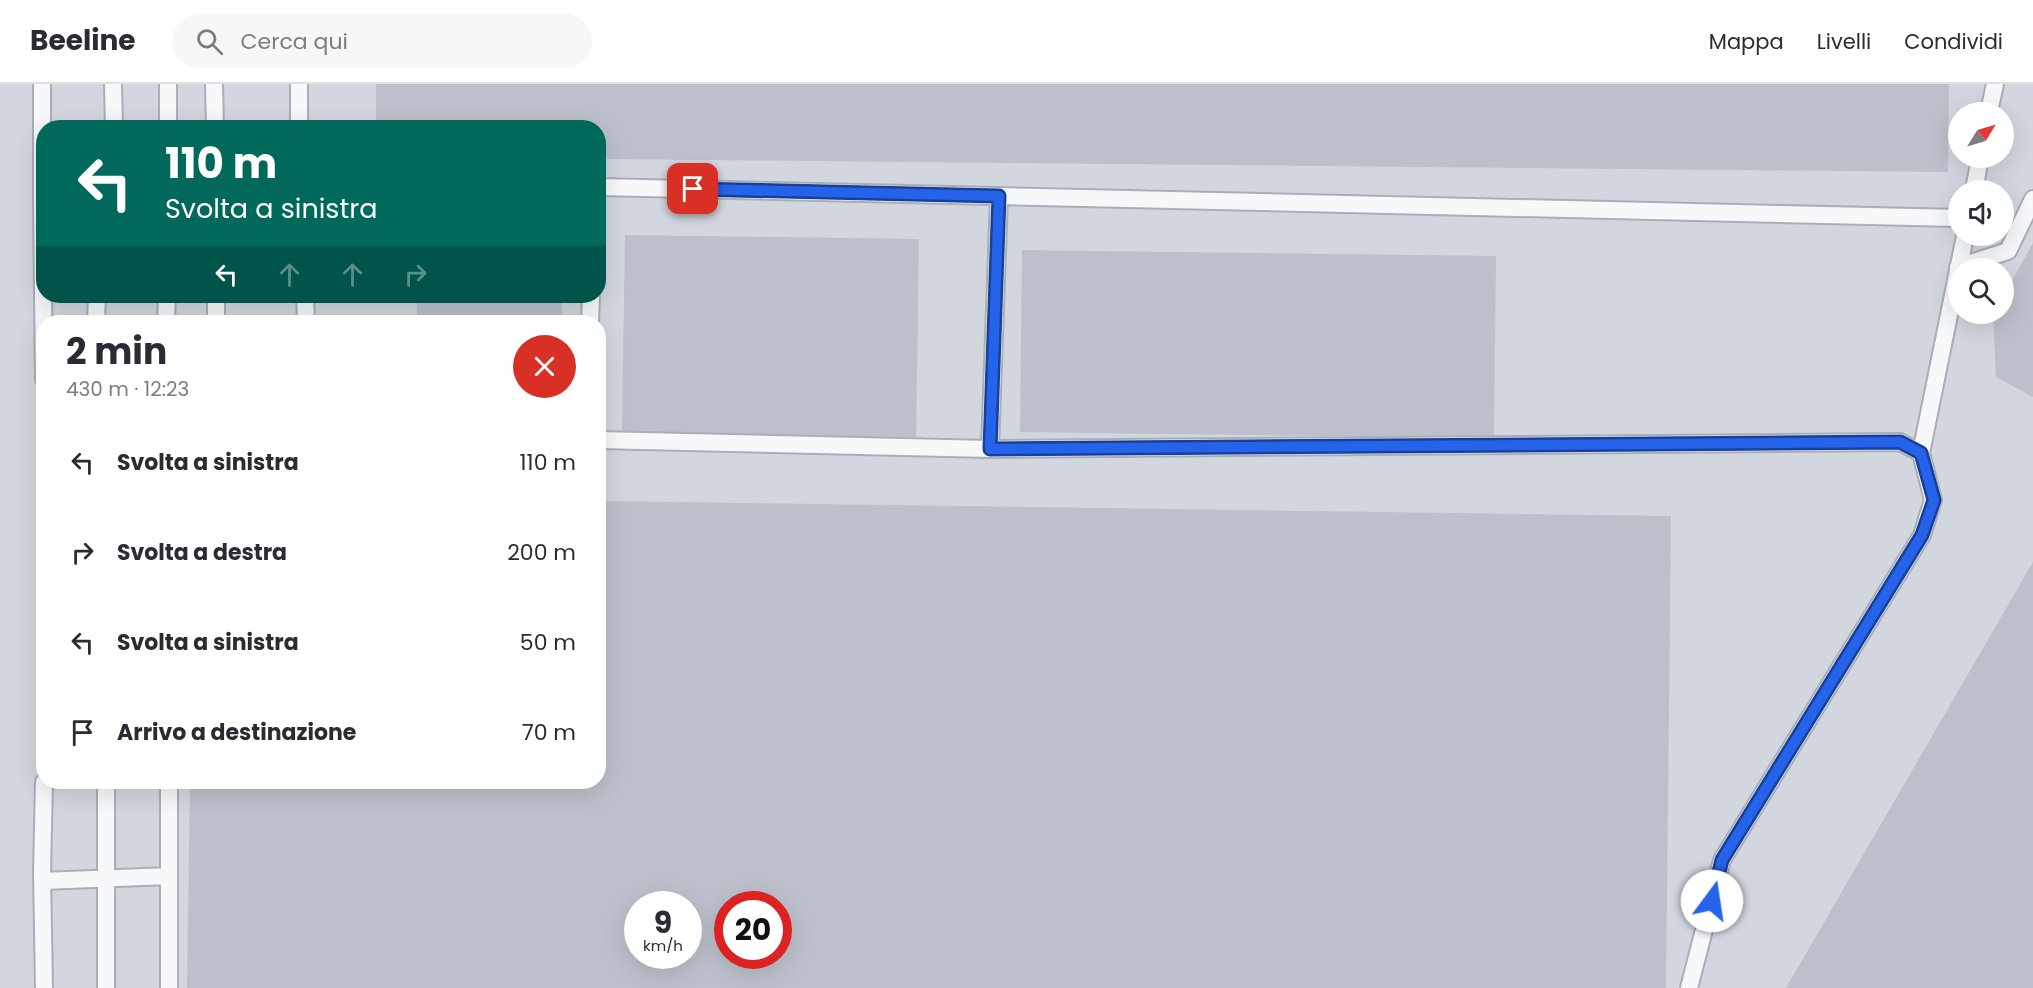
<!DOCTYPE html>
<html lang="it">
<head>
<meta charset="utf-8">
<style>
	:root { --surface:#fff; --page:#f7f7f7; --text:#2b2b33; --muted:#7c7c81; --line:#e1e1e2 }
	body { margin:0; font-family:Poppins,sans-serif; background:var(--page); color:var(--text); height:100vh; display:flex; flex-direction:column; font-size:22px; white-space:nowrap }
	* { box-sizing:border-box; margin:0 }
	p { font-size:20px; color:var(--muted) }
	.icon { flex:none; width:33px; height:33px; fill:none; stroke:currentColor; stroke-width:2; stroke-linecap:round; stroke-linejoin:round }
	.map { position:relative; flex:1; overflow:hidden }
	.side { position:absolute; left:36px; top:231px; width:570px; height:474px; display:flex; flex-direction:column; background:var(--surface); border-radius:24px; box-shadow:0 6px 24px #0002 }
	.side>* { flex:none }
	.guide { position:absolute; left:36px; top:36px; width:570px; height:183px; border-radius:24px; box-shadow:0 6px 24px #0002; background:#00695c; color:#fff; overflow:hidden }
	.needle { width:39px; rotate:53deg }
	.tools { position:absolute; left:1948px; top:18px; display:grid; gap:12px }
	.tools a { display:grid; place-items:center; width:66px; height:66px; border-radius:50%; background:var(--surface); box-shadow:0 6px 24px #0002; font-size:30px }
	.speed { position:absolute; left:624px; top:807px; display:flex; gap:12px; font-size:30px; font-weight:700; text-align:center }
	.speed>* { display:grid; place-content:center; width:78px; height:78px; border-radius:50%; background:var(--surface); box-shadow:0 6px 24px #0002; line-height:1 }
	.speed small { font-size:15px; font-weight:400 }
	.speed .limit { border:9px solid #d22; background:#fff; color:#111 }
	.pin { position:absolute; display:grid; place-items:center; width:51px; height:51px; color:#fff; margin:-26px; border-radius:12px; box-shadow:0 3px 9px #0006 }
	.me { position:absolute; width:66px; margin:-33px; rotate:14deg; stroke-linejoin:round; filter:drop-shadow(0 0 4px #0008) }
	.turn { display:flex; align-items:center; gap:21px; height:126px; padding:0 30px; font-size:27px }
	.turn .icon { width:78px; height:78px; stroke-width:2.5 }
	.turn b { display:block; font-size:42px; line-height:51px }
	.lanes { display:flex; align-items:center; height:57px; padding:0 30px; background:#0003; justify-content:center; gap:30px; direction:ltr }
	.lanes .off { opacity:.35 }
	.round { display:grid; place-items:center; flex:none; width:63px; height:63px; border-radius:32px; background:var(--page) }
	.headline { display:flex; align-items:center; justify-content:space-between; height:102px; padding:0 30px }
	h1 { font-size:36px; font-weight:700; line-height:45px }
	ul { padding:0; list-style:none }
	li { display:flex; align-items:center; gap:18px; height:90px; padding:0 30px }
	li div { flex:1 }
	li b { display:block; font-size:22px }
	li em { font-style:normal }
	header { display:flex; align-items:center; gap:36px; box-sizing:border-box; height:84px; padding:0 30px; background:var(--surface); border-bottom:2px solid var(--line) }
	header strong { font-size:28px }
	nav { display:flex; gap:33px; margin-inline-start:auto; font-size:21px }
	.search { width:420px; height:54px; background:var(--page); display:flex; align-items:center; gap:15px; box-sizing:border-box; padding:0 21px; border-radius:33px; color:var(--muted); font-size:22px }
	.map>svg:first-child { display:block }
	.built { fill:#d2d6de; fill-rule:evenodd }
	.building { fill:#bbc0ca; fill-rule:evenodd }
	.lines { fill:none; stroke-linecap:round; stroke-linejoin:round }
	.lane-casing { stroke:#a9aeb7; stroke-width:20 }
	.lane { stroke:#f7f8fa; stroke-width:16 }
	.route-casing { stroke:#184099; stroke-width:15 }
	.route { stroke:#2563eb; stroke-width:10 }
</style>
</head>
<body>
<header>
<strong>Beeline</strong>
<div class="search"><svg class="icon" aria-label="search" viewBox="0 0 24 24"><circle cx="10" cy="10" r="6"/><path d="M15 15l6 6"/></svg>Cerca qui</div>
<nav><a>Mappa</a><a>Livelli</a><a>Condividi</a></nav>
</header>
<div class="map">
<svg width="2033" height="904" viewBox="0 0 2033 904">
	<rect width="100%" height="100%" fill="#e4e7ec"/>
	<path class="built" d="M 0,0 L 2033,0 L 2033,904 L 0,904 ZM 1959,28 L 2004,28 L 2004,74 L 1959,74 ZM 44,44 L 598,44 L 598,212 L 44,212 ZM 1959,106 L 2004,106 L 2004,152 L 1959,152 ZM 1959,184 L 2004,184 L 2004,230 L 1959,230 ZM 44,238 L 598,238 L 598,698 L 44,698 ZM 638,820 L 688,820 L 688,872 L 638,872 ZM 728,820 L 778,820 L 778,872 L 728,872 Z"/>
	<path class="building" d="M 376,0 L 1949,0 L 1948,88 L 598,75 L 598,44 L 376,44 Z
		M 625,151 L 919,155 L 916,353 L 622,349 Z
		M 2033,159 L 2033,313 L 1996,293 L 1993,231 L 2004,230 L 2004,211 Z
		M 1022,166 L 1496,172 L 1494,354 L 1020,348 Z
		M 417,212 L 562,212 L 562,238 L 417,238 Z
		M 598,417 L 1671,432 L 1666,904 L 187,904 L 190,698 L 598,698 ZM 638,820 L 688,820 L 688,872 L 638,872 ZM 728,820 L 778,820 L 778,872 L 728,872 Z
		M 2033,478 L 2033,904 L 1786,904 Z"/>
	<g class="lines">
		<defs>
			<path id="lane" d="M 42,0 L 42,116
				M 113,0 L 114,44
				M 214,0 L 215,44
				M 299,0 L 299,44
				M 1989,28 L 1995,0
				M 168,44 L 168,0
				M 598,103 L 1959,134
				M 1974,106 L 1980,74
				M 44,116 L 42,116 L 44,295
				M 1958,183 L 2008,167 L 2033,115
				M 305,212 L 306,238
				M 96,238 L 97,212
				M 166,238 L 167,212
				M 216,238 L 216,212
				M 590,238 L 591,212
				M 598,356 L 990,365 L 1900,358 L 1921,369 L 1933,416 L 1922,451 L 1722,776 L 1689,904
				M 990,365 L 999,112
				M 1921,369 L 1965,152
				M 44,698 L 42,789 L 44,904
				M 169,698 L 169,904
				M 42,797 L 169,792
				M 106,904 L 106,698"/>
		</defs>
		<use href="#lane" class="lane-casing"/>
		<use href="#lane" class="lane"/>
	</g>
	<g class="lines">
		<defs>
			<path id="route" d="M 693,105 L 999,112 L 990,365 L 1900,358 L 1921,369 L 1934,416 L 1922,451 L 1722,776 L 1712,817"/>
		</defs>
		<use href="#route" class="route-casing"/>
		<use href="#route" class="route"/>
	</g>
</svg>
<div class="tools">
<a><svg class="needle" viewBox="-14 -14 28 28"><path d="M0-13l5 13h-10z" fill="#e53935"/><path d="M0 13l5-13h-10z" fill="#7c7c81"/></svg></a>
<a><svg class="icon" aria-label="sound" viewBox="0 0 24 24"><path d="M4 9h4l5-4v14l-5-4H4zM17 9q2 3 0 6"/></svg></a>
<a><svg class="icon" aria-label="search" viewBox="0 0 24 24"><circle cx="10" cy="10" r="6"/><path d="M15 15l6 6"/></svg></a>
</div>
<div class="speed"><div>9<small>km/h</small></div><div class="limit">20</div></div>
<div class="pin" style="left:693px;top:105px;background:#d93025"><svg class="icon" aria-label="arrive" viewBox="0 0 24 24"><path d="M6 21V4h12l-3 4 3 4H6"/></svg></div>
<svg class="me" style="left:1712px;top:817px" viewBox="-20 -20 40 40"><circle r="19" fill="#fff"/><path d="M0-13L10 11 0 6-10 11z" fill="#2563eb"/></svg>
<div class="guide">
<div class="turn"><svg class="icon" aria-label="left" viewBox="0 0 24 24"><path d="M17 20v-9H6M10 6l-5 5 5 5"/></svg><div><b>110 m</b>Svolta a sinistra</div></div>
<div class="lanes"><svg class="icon" aria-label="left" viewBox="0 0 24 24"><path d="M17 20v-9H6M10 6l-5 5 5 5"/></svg><svg class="icon off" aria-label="ahead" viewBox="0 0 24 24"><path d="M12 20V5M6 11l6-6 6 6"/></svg><svg class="icon off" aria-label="ahead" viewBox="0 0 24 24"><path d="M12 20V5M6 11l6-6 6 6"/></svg><svg class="icon off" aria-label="right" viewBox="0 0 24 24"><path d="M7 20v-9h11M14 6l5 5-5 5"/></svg></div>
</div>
<section class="side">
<div class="headline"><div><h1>2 min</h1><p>430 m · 12:23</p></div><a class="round" style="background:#d93025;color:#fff"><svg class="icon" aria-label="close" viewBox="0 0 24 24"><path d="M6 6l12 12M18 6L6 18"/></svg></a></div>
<ul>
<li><svg class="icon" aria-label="left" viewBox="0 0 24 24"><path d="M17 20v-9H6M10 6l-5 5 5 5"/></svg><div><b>Svolta a sinistra</b></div><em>110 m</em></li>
<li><svg class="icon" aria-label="right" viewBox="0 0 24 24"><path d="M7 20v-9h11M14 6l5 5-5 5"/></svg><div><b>Svolta a destra</b></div><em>200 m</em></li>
<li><svg class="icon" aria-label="left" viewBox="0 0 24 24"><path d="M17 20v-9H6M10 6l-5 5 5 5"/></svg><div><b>Svolta a sinistra</b></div><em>50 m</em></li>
<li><svg class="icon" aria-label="arrive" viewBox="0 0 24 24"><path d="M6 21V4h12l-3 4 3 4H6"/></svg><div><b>Arrivo a destinazione</b></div><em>70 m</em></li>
</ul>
</section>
</div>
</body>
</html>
